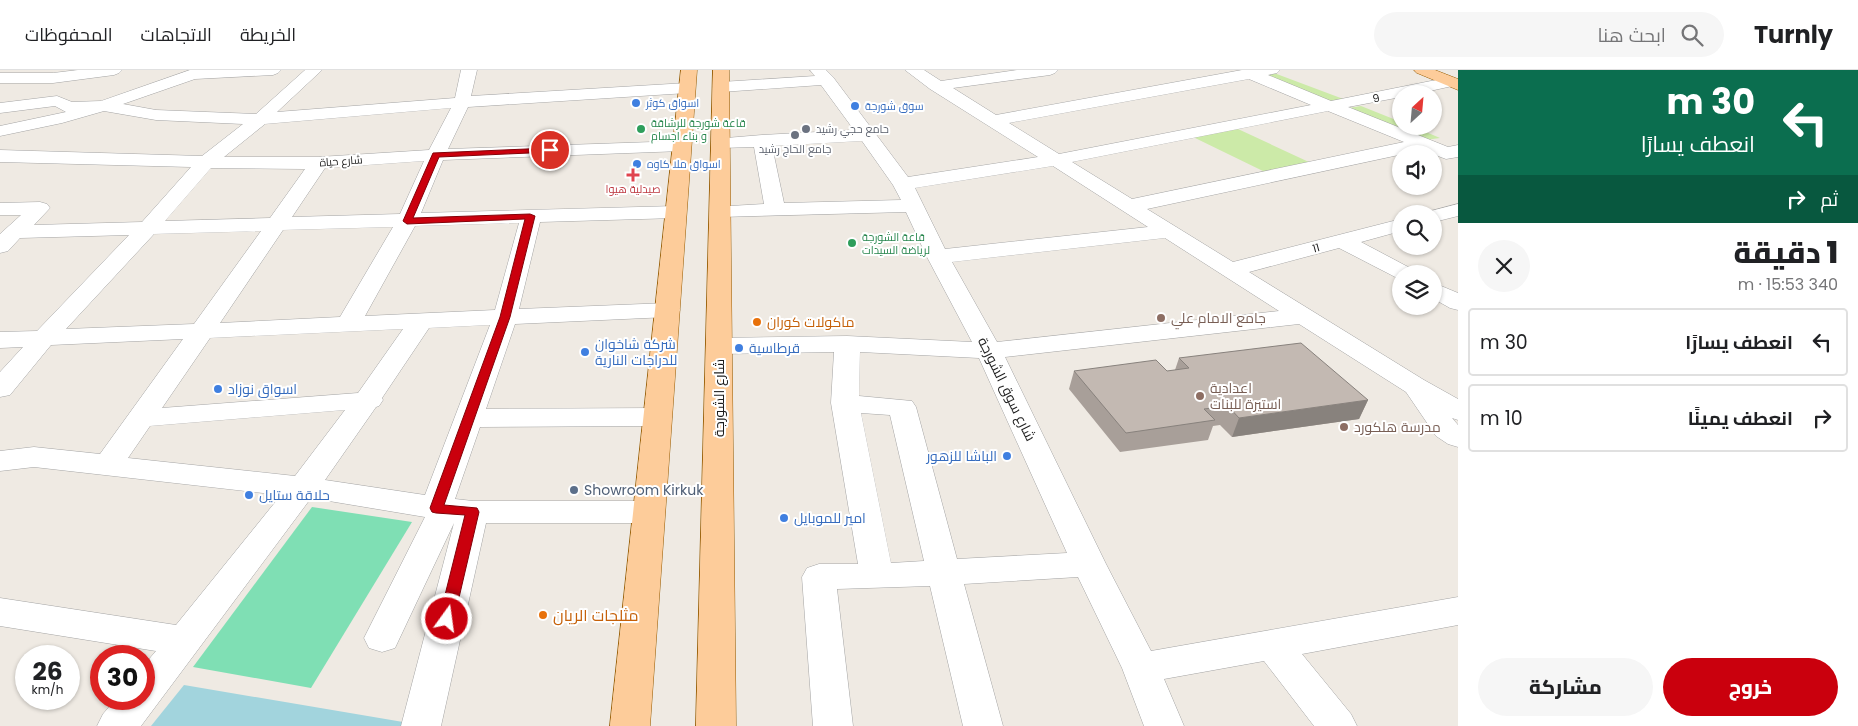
<!DOCTYPE html>
<html lang="ar">
<head>
<meta charset="utf-8">
<style>
	:root { --surface:#fff; --page:#f6f6f6; --text:#202124; --muted:#757577; --line:#e0e0e0; --accent:#ca000d }
	body { margin:0; font-family:Poppins,Cairo,sans-serif; background:var(--page); color:var(--text); direction:rtl; height:100vh; display:flex; flex-direction:column; font-size:19px; white-space:nowrap }
	* { box-sizing:border-box; margin:0 }
	p { font-size:16px; color:var(--muted) }
	.icon { flex:none; width:28px; height:28px; fill:none; stroke:currentColor; stroke-width:2; stroke-linecap:round; stroke-linejoin:round }
	.map { position:relative; flex:1; overflow:hidden; direction:ltr }
	.side { display:flex; flex-direction:column; background:var(--surface); width:400px }
	.side>* { flex:none }
	.banner { background:#0b6e4f; color:#fff; overflow:hidden }
	.needle { width:32px; rotate:26deg }
	.tools { position:absolute; left:1392px; top:15px; display:grid; gap:10px }
	.tools a { display:grid; place-items:center; width:50px; height:50px; border-radius:50%; background:var(--surface); box-shadow:0 1px 4px #0004; font-size:25px }
	.speed { position:absolute; left:15px; top:575px; display:flex; gap:10px; font-size:25px; font-weight:700; text-align:center }
	.speed>* { display:grid; place-content:center; width:65px; height:65px; border-radius:50%; background:var(--surface); box-shadow:0 1px 4px #0004; line-height:1 }
	.speed small { font-size:12px; font-weight:400 }
	.speed .limit { border:8px solid #d22; background:#fff; color:#111 }
	.pin { position:absolute; display:grid; place-items:center; width:42px; height:42px; color:#fff; margin:-21px; border:2px solid #fff; border-radius:50%; box-shadow:0 1px 5px #0007 }
	.me { position:absolute; width:55px; margin:-28px; rotate:14deg; stroke-linejoin:round; filter:drop-shadow(0 0 4px #0008) }
	.turn { display:flex; align-items:center; gap:18px; height:105px; padding:0 20px; font-size:22px }
	.turn .icon { width:65px; height:65px; stroke-width:2.5 }
	.turn b { display:block; font-size:35px; line-height:42px }
	.then { display:flex; align-items:center; height:48px; padding:0 20px; background:#0003; gap:10px; font-size:19px }
	.round { display:grid; place-items:center; flex:none; width:52px; height:52px; border-radius:26px; background:var(--page) }
	.summary { display:flex; align-items:center; justify-content:space-between; height:85px; padding:0 20px }
	h1 { font-size:30px; font-weight:800; line-height:38px }
	.primary-button { display:flex; gap:10px; margin-top:auto; padding:10px 20px }
	.primary-button a { flex:1; height:58px; border-radius:30px; background:var(--accent); color:#fff; font-size:20px; font-weight:800; line-height:58px; text-align:center }
	.primary-button a+a { background:var(--page); color:var(--text) }
	ul { padding:0; list-style:none }
	li { display:flex; align-items:center; gap:15px; height:68px; margin:0 10px 8px; padding:0 10px; border:2px solid var(--line); border-radius:5px }
	li div { flex:1 }
	li b { display:block; font-size:19px }
	li em { font-style:normal }
	header { display:flex; align-items:center; gap:30px; box-sizing:border-box; height:70px; padding:0 25px; background:var(--surface); border-bottom:1px solid var(--line) }
	header strong { font-size:24px }
	nav { display:flex; gap:28px; margin-inline-start:auto; font-size:18px }
	.search { width:350px; height:45px; background:var(--page); display:flex; align-items:center; gap:12px; box-sizing:border-box; padding:0 18px; border-radius:28px; color:var(--muted); font-size:19px }
	main { display:flex; flex:1; min-height:0 }
	.map>svg:first-child { display:block }
	.grass { fill:#cceaa8 }
	.pitch { fill:#7fdfb4 }
	.water { fill:#a2d4dd }
	.lines { fill:none; stroke-linecap:round; stroke-linejoin:round }
	.minor-casing { stroke:#a4a4a4; stroke-width:1 }
	.major-casing { stroke:#965b00; stroke-width:1 }
	.minor { fill:#fff; fill-rule:evenodd }
	.major { fill:#fdcc9a; fill-rule:evenodd }
	.wall { fill:#a89f99 }
	.shaded-wall { fill:#88827d }
	.building { fill:#c3b9b2; stroke:#88827d }
	.route { fill:#ca000d; stroke:#830008 }
	.shop-dot { fill:#3f7fe0; stroke:#fff; stroke-width:2 }
	.leisure-dot { fill:#2e9e5b; stroke:#fff; stroke-width:2 }
	.worship-dot { fill:#6b7280; stroke:#fff; stroke-width:2 }
	.health-dot { fill:#e0444e; stroke:#fff; stroke-width:2 }
	.education-dot { fill:#8d6e63; stroke:#fff; stroke-width:2 }
	.food-dot { fill:#e8710a; stroke:#fff; stroke-width:2 }
	.service-dot { fill:#5c6f8a; stroke:#fff; stroke-width:2 }
	.labels { text-anchor:middle; dominant-baseline:central; stroke-width:4; stroke-linejoin:round; paint-order:stroke }
	.far-street-label { font-size:11px; fill:#1d1d1d; stroke:#fff }
	.far-shop-label { font-size:11px; fill:#366cbe; stroke:#fff; text-anchor:start }
	.far-leisure-label { font-size:11px; fill:#27864d; stroke:#fff; text-anchor:start }
	.far-worship-label { font-size:11px; fill:#5b616d; stroke:#fff; text-anchor:start }
	.far-health-label { font-size:11px; fill:#be3a42; stroke:#fff }
	.education-label { font-size:14px; fill:#785e54; stroke:#fff; text-anchor:start }
	.food-label { font-size:14px; fill:#c56008; stroke:#fff; text-anchor:start }
	.shop-label { font-size:14px; fill:#366cbe; stroke:#fff; text-anchor:start }
	.street-label { font-size:14px; fill:#1d1d1d; stroke:#fff }
	.service-label { font-size:14px; fill:#4e5e75; stroke:#fff; text-anchor:start }
	.near-food-label { font-size:16px; fill:#c56008; stroke:#fff; text-anchor:start }
</style>
</head>
<body>
<header>
<strong>Turnly</strong>
<div class="search"><svg class="icon" aria-label="search" viewBox="0 0 24 24"><circle cx="10" cy="10" r="6"/><path d="M15 15l6 6"/></svg>ابحث هنا</div>
<nav><a>الخريطة</a><a>الاتجاهات</a><a>المحفوظات</a></nav>
</header>
<main>
<section class="side">
<div class="banner">
<div class="turn"><svg class="icon" aria-label="left" viewBox="0 0 24 24"><path d="M17 20v-9H6M10 6l-5 5 5 5"/></svg><div><b>30 m</b>انعطف يسارًا</div></div>
<div class="then">ثم<svg class="icon" aria-label="right" viewBox="0 0 24 24"><path d="M7 20v-9h11M14 6l5 5-5 5"/></svg></div>
</div>
<div class="summary"><div><h1>1 دقيقة</h1><p>340 m · 15:53</p></div><a class="round"><svg class="icon" aria-label="close" viewBox="0 0 24 24"><path d="M6 6l12 12M18 6L6 18"/></svg></a></div>
<ul>
<li><svg class="icon" aria-label="left" viewBox="0 0 24 24"><path d="M17 20v-9H6M10 6l-5 5 5 5"/></svg><div><b>انعطف يسارًا</b></div><em>30 m</em></li>
<li><svg class="icon" aria-label="right" viewBox="0 0 24 24"><path d="M7 20v-9h11M14 6l5 5-5 5"/></svg><div><b>انعطف يمينًا</b></div><em>10 m</em></li>
</ul>
<div class="primary-button"><a>خروج</a><a>مشاركة</a></div>
</section>
<div class="map">
<svg width="1458" height="656" viewBox="0 0 1458 656">
	<rect width="100%" height="100%" fill="#efeae3"/>
	<path class="grass" d="M 1274,3 L 1346,30 L 1332,33 L 1262,5 Z
		M 1361,36 L 1401,52 L 1401,56 L 1412,56 L 1440,68 L 1425,70 L 1349,38 Z
		M 1238,59 L 1311,93 L 1265,102 L 1193,67 Z"/>
	<path class="pitch" d="M 312,437 L 412,452 L 311,618 L 193,597 Z"/>
	<path class="water" d="M 184,615 L 409,653 L 409,656 L 151,656 Z"/>
	<g class="lines">
		<defs>
			<path id="minor" d="M 78,0 L 122,0 L 119,3 L 114,5 L 53,13 L 0,13 L 0,3 L 53,3 Z
				M 190,0 L 281,0 L 278,3 L 273,5 L 195,9 L 123,34 L 156,40 L 256,44 L 305,0 L 322,0 L 277,42 L 455,28 L 461,0 L 477,0 L 471,26 L 687,13 L 693,15 L 695,18 L 693,21 L 687,23 L 468,37 L 448,79 L 682,71 L 688,72 L 691,76 L 688,80 L 682,81 L 443,90 L 421,143 L 676,136 L 683,138 L 686,142 L 683,146 L 676,148 L 540,152 L 519,239 L 668,233 L 677,235 L 680,240 L 677,245 L 668,247 L 515,254 L 486,339 L 658,338 L 668,341 L 672,347 L 668,353 L 658,356 L 480,357 L 455,429 L 473,431 L 649,431 L 660,434 L 665,442 L 660,450 L 649,453 L 486,453 L 441,656 L 401,656 L 454,453 L 395,578 L 382,582 L 369,578 L 364,568 L 425,447 L 311,428 L 141,656 L 97,656 L 103,644 L 116,629 L 144,629 L 144,595 L 156,581 L 0,556 L 0,528 L 176,555 L 281,425 L 34,397 L 0,401 L 0,381 L 34,377 L 100,384 L 183,269 L 51,275 L 10,325 L 0,327 L 0,302 L 23,277 L 0,278 L 0,262 L 37,261 L 129,165 L 20,168 L 8,181 L 0,183 L 0,164 L 21,145 L 0,145 L 0,133 L 40,132 L 47,134 L 50,138 L 34,155 L 142,152 L 191,97 L 0,92 L 0,80 L 202,86 L 243,54 L 156,50 L 104,41 L 62,53 L 0,66 L 0,56 L 66,42 L 55,36 L 0,43 L 0,33 L 57,26 L 72,32 L 101,31 ZM 451,38 L 429,80 L 319,87 L 224,87 L 265,54 ZM 424,91 L 400,144 L 292,147 L 325,98 ZM 211,98 L 305,99 L 270,148 L 165,151 ZM 519,153 L 495,240 L 365,246 L 415,156 ZM 393,157 L 340,247 L 220,253 L 283,160 ZM 261,161 L 194,254 L 66,259 L 154,164 ZM 490,255 L 425,425 L 325,410 L 376,337 L 379,336 L 383,330 L 382,328 L 429,258 ZM 403,259 L 358,323 L 162,338 L 210,268 ZM 345,340 L 295,406 L 128,388 L 150,356 Z
				M 810,0 L 826,0 L 833,7 L 908,107 L 1038,87 L 930,19 L 905,0 L 924,0 L 941,11 L 1017,0 L 1058,0 L 1055,3 L 1050,5 L 953,18 L 996,45 L 1242,0 L 1280,0 L 1277,3 L 1268,5 L 1331,31 L 1451,7 L 1457,9 L 1457,15 L 1416,24 L 1401,24 L 1401,27 L 1348,37 L 1448,77 L 1458,75 L 1458,87 L 1446,89 L 1422,80 L 1147,139 L 1233,192 L 1401,149 L 1401,161 L 1361,172 L 1412,199 L 1415,204 L 1401,204 L 1401,210 L 1339,178 L 1249,202 L 1424,310 L 1458,329 L 1458,350 L 1452,348 L 1458,355 L 1458,377 L 1448,374 L 1436,366 L 1406,322 L 1299,254 L 1005,287 L 1106,494 L 1151,581 L 1458,527 L 1458,555 L 1302,584 L 1351,644 L 1357,656 L 1314,656 L 1264,591 L 1164,609 L 1184,656 L 1144,656 L 1122,598 L 1078,507 L 964,514 L 1003,656 L 963,656 L 930,516 L 837,519 L 853,656 L 813,656 L 802,507 L 807,498 L 819,494 L 858,494 L 831,333 L 834,282 L 719,284 L 710,281 L 706,276 L 710,271 L 719,268 L 847,266 L 972,272 L 927,187 L 906,142 L 720,147 L 713,145 L 710,141 L 713,137 L 764,134 L 754,77 L 720,78 L 714,77 L 711,73 L 714,69 L 762,65 L 854,60 L 821,15 L 721,22 L 715,20 L 713,17 L 715,14 L 721,12 L 815,6 ZM 1249,9 L 1311,35 L 1059,84 L 1009,53 ZM 1328,41 L 1404,72 L 1132,129 L 1072,92 ZM 862,71 L 893,115 L 901,130 L 784,133 L 772,76 ZM 1053,96 L 1148,157 L 945,179 L 915,118 ZM 1165,168 L 1279,241 L 997,272 L 952,192 ZM 860,282 L 979,288 L 1067,483 L 957,489 L 916,337 L 912,331 L 859,326 ZM 861,343 L 890,345 L 924,491 L 891,493 Z
				M 1458,134 L 1458,146 L 1434,152 L 1434,144 L 1425,144 L 1427,142 Z
				M 1434,213 L 1458,223 L 1458,240 L 1450,238 L 1434,229 Z"/>
			<path id="major" d="M 681,0 L 697,0 L 650,656 L 610,656 Z
				M 713,0 L 729,0 L 736,656 L 696,656 Z
				M 1414,0 L 1435,0 L 1458,9 L 1458,20 L 1417,3 Z"/>
		</defs>
		<use href="#minor" class="minor-casing"/>
		<use href="#major" class="major-casing"/>
		<use href="#minor" class="minor"/>
		<use href="#major" class="major"/>
	</g>
	<path class="wall" d="M 1179,288 L 1368,330 L 1359,349 L 1232,367 L 1220,355 L 1213,356 L 1208,370 L 1120,382 L 1069,319 L 1074,301 L 1167,301 L 1175,300 Z"/>
	<path class="shaded-wall" d="M 1368,330 L 1359,349 L 1232,367 L 1239,348 Z"/>
	<path class="building" d="M 1301,273 L 1368,330 L 1239,348 L 1228,336 L 1204,339 L 1215,350 L 1126,363 L 1074,301 L 1156,290 L 1167,301 L 1189,298 L 1179,288 Z"/>
	<path class="route" d="M 550,78 L 553,80 L 552,82 L 439,87 L 413,148 L 530,144 L 535,146 L 510,247 L 444,435 L 477,438 L 479,442 L 454,549 L 452,553 L 447,555 L 441,553 L 439,549 L 465,445 L 436,443 L 432,442 L 430,438 L 500,247 L 525,149 L 407,154 L 403,151 L 433,83 Z"/>
	<g class="shop-dot">
		<circle cx="636" cy="33" r="5"/>
		<circle cx="855" cy="36" r="5"/>
		<circle cx="637" cy="94" r="5"/>
		<circle cx="739" cy="278" r="5"/>
		<circle cx="585" cy="282" r="5"/>
		<circle cx="218" cy="319" r="5"/>
		<circle cx="1007" cy="386" r="5"/>
		<circle cx="249" cy="425" r="5"/>
		<circle cx="784" cy="448" r="5"/>
	</g>
	<g class="leisure-dot">
		<circle cx="641" cy="59" r="5"/>
		<circle cx="852" cy="173" r="5"/>
	</g>
	<g class="worship-dot">
		<circle cx="806" cy="59" r="5"/>
		<circle cx="795" cy="65" r="5"/>
	</g>
	<path class="health-dot" d="M630.5 97.5h5v5h5v5h-5v5h-5v-5h-5v-5h5z"/>
	<g class="education-dot">
		<circle cx="1161" cy="248" r="5"/>
		<circle cx="1200" cy="326" r="5"/>
		<circle cx="1344" cy="357" r="5"/>
	</g>
	<g class="food-dot">
		<circle cx="757" cy="252" r="5"/>
		<circle cx="543" cy="545" r="5"/>
	</g>
	<circle class="service-dot" cx="574" cy="420" r="5"/>
	<g class="labels">
		<g class="far-street-label">
			<text transform="translate(1376 28) rotate(-12)">9</text>
			<text transform="translate(341 91) rotate(-4)">شارع حياة</text>
			<text transform="translate(1316 178) rotate(-15)">11</text>
		</g>
		<g class="far-shop-label">
			<text x="646" y="33">اسواق كوثر</text>
			<text x="865" y="36">سوق شورجة</text>
			<text x="647" y="94">اسواق ملا كاوه</text>
		</g>
		<g class="far-leisure-label">
			<text x="651" y="53">قاعة شورجة للرشاقة<tspan x="651" dy="13">و بناء اجسام</tspan></text>
			<text x="862" y="167">قاعة الشورجة<tspan x="862" dy="13">لرياضة السيدات</tspan></text>
		</g>
		<g class="far-worship-label">
			<text x="816" y="59">حامع حجي رشيد</text>
			<text x="795" y="79" text-anchor="middle">جامع الحاج رشيد</text>
		</g>
		<g class="far-health-label">
			<text x="633" y="119">صيدلية هيوا</text>
		</g>
		<g class="education-label">
			<text x="1171" y="248">جامع الامام علي</text>
			<text x="1210" y="318">اعدادية<tspan x="1210" dy="16">استيرة للبنات</tspan></text>
			<text x="1354" y="357">مدرسة هلكورد</text>
		</g>
		<g class="food-label">
			<text x="767" y="252">ماكولات كوران</text>
		</g>
		<g class="shop-label">
			<text x="595" y="274">شركة شاخوان<tspan x="595" dy="16">للدراجات النارية</tspan></text>
			<text x="749" y="278">قرطاسية</text>
			<text x="228" y="319">اسواق نوزاد</text>
			<text x="997" y="386" text-anchor="end">الباشا للزهور</text>
			<text x="259" y="425">حلاقة ستايل</text>
			<text x="794" y="448">امير للموبايل</text>
		</g>
		<g class="street-label">
			<text transform="translate(1007 319) rotate(64)">شارع سوق الشورجة</text>
			<text transform="translate(719 328) rotate(-90)">شارع الشورجة</text>
		</g>
		<g class="service-label">
			<text x="584" y="420">Showroom Kirkuk</text>
		</g>
		<g class="near-food-label">
			<text x="553" y="545">مثلجات الريان</text>
		</g>
	</g>
</svg>
<div class="tools">
<a><svg class="needle" viewBox="-14 -14 28 28"><path d="M0-13l5 13h-10z" fill="#e53935"/><path d="M0 13l5-13h-10z" fill="#757577"/></svg></a>
<a><svg class="icon" aria-label="sound" viewBox="0 0 24 24"><path d="M4 9h4l5-4v14l-5-4H4zM17 9q2 3 0 6"/></svg></a>
<a><svg class="icon" aria-label="search" viewBox="0 0 24 24"><circle cx="10" cy="10" r="6"/><path d="M15 15l6 6"/></svg></a>
<a><svg class="icon" aria-label="layers" viewBox="0 0 24 24"><path d="M12 4l9 5-9 5-9-5zM3 14l9 5 9-5"/></svg></a>
</div>
<div class="speed"><div>26<small>km/h</small></div><div class="limit">30</div></div>
<div class="pin" style="left:550px;top:80px;background:#d93025"><svg class="icon" aria-label="arrive" viewBox="0 0 24 24"><path d="M6 21V4h12l-3 4 3 4H6"/></svg></div>
<svg class="me" style="left:447px;top:549px" viewBox="-20 -20 40 40"><circle r="17" fill="#ca000d" stroke="#fff" stroke-width="3"/><path d="M0-11L8 9 0 5-8 9z" fill="#fff"/></svg>
</div>
</main>
</body>
</html>
